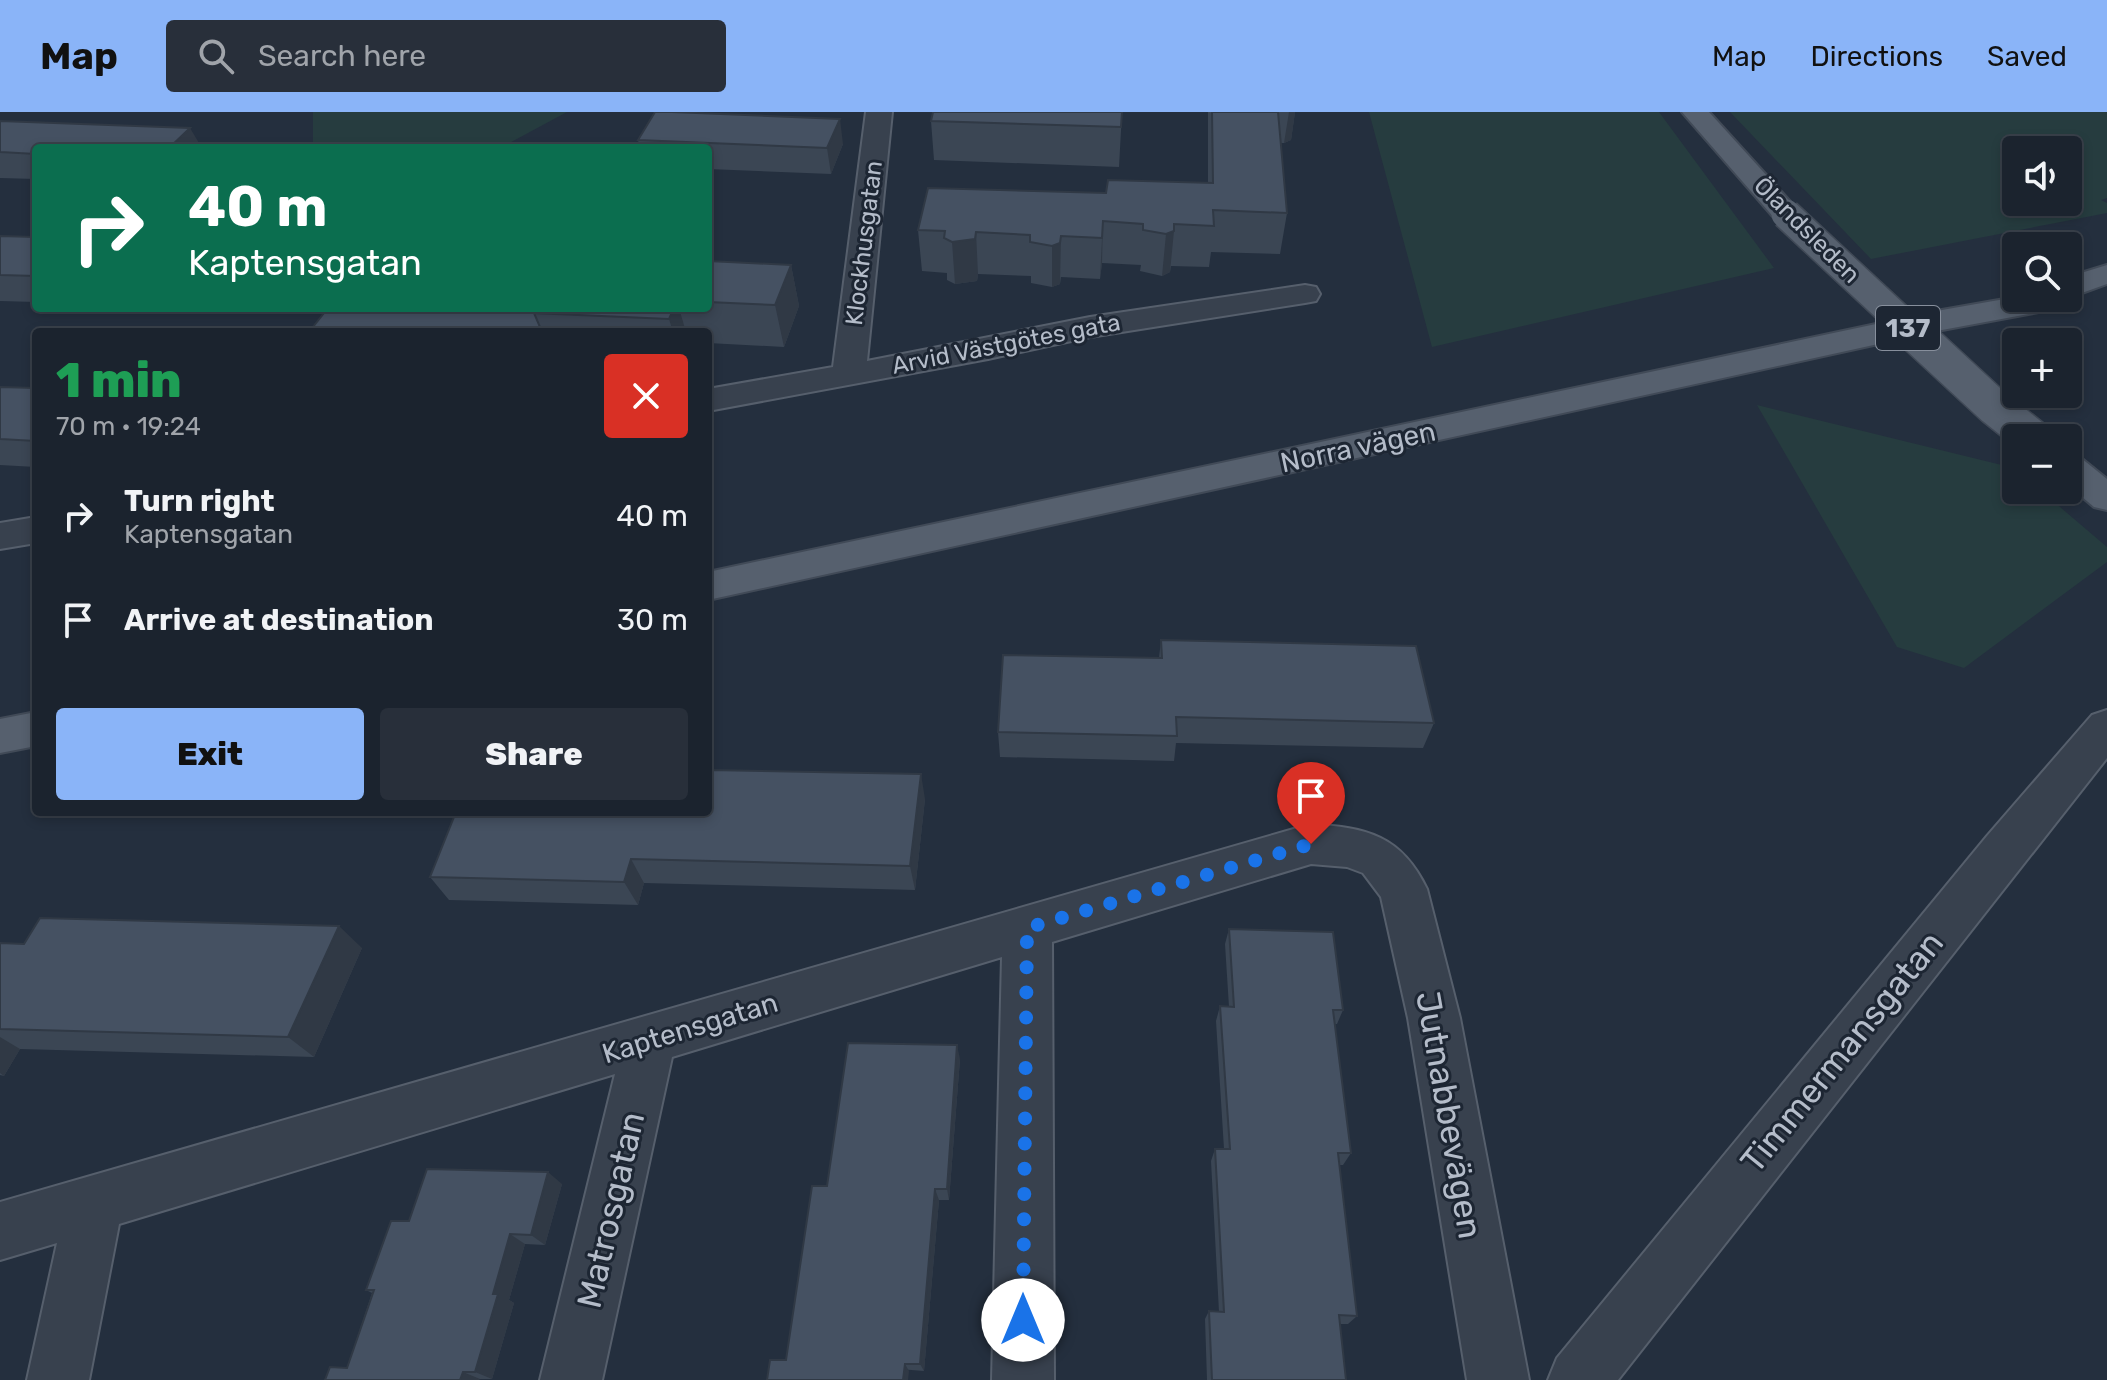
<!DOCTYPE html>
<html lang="en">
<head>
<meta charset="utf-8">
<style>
	:root { --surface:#1b232e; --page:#282f3a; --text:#f1f3f6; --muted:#a0a4aa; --line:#39404a; --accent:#8ab4f8 }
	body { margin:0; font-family:Rubik,sans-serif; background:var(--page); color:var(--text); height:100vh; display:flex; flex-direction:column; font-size:30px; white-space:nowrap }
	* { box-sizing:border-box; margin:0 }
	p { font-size:26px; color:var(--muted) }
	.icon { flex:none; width:44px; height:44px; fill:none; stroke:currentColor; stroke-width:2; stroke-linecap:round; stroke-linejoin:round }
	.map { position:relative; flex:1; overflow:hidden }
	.panel { position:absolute; left:32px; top:216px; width:680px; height:488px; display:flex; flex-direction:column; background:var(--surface); border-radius:8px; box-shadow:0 4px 12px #0003,0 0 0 2px var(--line) }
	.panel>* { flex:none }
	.top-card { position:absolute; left:32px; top:32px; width:680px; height:168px; border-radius:8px; box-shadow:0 4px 12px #0003,0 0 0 2px var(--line); background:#0b6e4f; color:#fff; overflow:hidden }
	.tools { position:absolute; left:2002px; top:24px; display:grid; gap:16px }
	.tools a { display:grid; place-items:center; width:80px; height:80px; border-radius:8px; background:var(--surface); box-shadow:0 4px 12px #0003,0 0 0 2px var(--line); font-size:40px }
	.pin { position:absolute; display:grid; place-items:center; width:68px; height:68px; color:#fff; margin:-82px -34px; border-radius:50% 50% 50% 0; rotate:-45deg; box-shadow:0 0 8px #0007 }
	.pin .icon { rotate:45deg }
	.me { position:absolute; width:88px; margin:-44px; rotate:0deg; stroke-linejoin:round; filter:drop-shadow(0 0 6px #0008) }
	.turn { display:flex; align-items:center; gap:28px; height:168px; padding:0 24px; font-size:36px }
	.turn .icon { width:104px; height:104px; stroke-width:2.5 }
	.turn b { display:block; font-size:56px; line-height:68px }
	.round { display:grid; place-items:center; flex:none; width:84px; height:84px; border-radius:8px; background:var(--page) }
	.overview { display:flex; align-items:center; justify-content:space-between; height:136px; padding:0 24px }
	h1 { font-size:48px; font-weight:800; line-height:60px; color:#1e9e55 }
	.action { display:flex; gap:16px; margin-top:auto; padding:16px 24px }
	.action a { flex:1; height:92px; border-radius:8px; background:var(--accent); color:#111; font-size:32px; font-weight:800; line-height:92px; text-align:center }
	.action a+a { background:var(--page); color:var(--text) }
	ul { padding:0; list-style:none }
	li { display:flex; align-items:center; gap:24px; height:104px; padding:0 24px }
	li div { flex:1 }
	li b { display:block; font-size:30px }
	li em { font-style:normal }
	header { display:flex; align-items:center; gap:48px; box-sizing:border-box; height:112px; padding:0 40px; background:var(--accent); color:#111 }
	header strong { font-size:38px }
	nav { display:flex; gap:44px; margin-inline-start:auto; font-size:28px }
	.search { width:560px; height:72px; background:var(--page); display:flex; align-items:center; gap:20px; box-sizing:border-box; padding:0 28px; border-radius:8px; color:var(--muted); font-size:30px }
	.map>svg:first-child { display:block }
	.green { fill:#263c3f; fill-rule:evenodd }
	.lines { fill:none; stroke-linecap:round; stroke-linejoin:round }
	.minor-casing { stroke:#565f6c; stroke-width:4 }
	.major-casing { stroke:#414a57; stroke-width:4 }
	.minor { fill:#38414e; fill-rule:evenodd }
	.major { fill:#56606e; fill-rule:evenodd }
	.major-bridge-far1-casing { stroke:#414a57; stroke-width:32; stroke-linecap:butt }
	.major-bridge-casing { stroke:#414a57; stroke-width:39; stroke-linecap:butt }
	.major-bridge-far1 { stroke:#56606e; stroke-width:29 }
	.major-bridge { stroke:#56606e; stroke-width:36 }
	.wall { fill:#3b4654 }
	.shaded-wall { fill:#303945 }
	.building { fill:#455162; stroke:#303945; stroke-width:2 }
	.route { stroke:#1a73e8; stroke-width:14; stroke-dasharray:0 25.2 }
	.labels { text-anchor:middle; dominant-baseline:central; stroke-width:6; stroke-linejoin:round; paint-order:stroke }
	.far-street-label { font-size:24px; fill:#b4bcc9; stroke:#1d2633 }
	.shield { fill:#1d2633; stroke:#878f9c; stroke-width:2 }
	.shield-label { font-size:26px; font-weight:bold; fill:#b4bcc9 }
	.street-label { font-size:28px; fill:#b4bcc9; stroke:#1d2633 }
	.near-street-label { font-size:34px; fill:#b4bcc9; stroke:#1d2633 }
</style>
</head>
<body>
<header>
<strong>Map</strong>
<div class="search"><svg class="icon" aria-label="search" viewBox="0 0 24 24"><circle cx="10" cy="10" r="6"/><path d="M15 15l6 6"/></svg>Search here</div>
<nav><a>Map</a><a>Directions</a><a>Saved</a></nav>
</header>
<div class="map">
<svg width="2107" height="1268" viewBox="0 0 2107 1268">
	<rect width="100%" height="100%" fill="#242f3e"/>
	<path class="green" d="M 313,0 L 567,0 L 500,36 L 313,36 Z
		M 1369,0 L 1659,0 L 1774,156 L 1432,235 Z
		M 1730,0 L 2107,0 L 2107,86 L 2101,88 L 2107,91 L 2107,101 L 1871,147 ZM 2016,38 L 2068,38 L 2068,90 L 2016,90 Z
		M 1757,293 L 2014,356 L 2016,378 L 2040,378 L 2107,435 L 2107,450 L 1964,556 L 1897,535 Z"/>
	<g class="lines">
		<defs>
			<path id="minor" d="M 866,0 L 892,0 L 867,249 L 1090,205 L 1305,173 L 1316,175 L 1320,182 L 1316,189 L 1305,191 L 1090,225 L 988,247 L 708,299 L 708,277 L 833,255 Z
				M 36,405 L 36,431 L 0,437 L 0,411 Z
				M 2107,598 L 2107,646 L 1618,1268 L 1548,1268 L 1557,1246 L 1987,724 L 2092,603 Z
				M 1311,712 C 1367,716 1401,723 1427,777 L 1460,906 L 1529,1268 L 1467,1268 L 1408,906 L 1381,785 L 1363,761 L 1347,755 L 1311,752 L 1052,830 L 1054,1268 L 992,1268 L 1002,845 L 672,945 L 602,1268 L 540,1268 L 615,962 L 119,1112 L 89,1268 L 27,1268 L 57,1131 L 0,1148 L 0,1090 Z"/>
			<path id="major" d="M 1682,0 L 1709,0 L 1796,96 L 1800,102 L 1796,108 L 1786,111 L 1776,108 Z
				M 2107,153 L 2107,172 L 2079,182 L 2082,186 L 2077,193 L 2066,195 L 1942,218 L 708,488 L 708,460 L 1942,198 L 2016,185 L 2068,186 L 2068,165 Z
				M 2068,342 L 2081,346 L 2107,367 L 2107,398 L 2094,395 L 2068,373 Z
				M 36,600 L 36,634 L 0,641 L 0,607 Z"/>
		</defs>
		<use href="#minor" class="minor-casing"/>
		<use href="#major" class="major-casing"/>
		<use href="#minor" class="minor"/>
		<use href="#major" class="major"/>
		<defs>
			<path id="major-bridge-far1" d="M 1786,102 L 1915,222"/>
			<path id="major-bridge" d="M 1913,220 L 1994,295 L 2033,326"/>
		</defs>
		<use href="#major-bridge-far1" class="major-bridge-far1-casing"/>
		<use href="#major-bridge" class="major-bridge-casing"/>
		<use href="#major-bridge-far1" class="major-bridge-far1"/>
		<use href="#major-bridge" class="major-bridge"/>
	</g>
	<path class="wall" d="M 1122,0 L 1119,55 L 934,48 L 931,9 Z
		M 1208,0 L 1295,0 L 1291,28 L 1284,31 L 1281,31 L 1287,101 L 1280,142 L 1211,140 L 1209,155 L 1171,154 L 1170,160 L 1162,164 L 1140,159 L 1141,153 L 1102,151 L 1100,167 L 1061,165 L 1060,172 L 1052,175 L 1031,171 L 1031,164 L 978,162 L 977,169 L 955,172 L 947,168 L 947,161 L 922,159 L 918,118 L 1106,81 L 1208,71 Z
		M 0,9 L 36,36 L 36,67 L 0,66 Z
		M 638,28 L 843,32 L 831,62 L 708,57 L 708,36 L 640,36 Z
		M 0,124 L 36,125 L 36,190 L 0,189 Z
		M 708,149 L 791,153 L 799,194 L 784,235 L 708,231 L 708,220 L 309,220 L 535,199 L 537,196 L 708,196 Z
		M 0,275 L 36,276 L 36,355 L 0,353 Z
		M 1161,528 L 1434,611 L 1423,636 L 1176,631 L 1174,649 L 1000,645 L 998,620 L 1159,546 Z
		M 925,687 L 915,778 L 644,771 L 638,793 L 449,788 L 430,765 Z
		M 1229,817 L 1343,898 L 1337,912 L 1335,912 L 1351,1041 L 1343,1053 L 1339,1053 L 1357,1204 L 1348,1212 L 1340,1212 L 1346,1268 L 1207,1268 L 1205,1207 L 1209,1199 L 1219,1200 L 1211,1049 L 1215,1037 L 1224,1037 L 1216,909 L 1220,894 L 1229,895 L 1225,832 Z
		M 0,831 L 362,836 L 314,945 L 20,937 L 4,964 L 0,963 Z
		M 960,947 L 949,1088 L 939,1088 L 924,1259 L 786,1248 L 827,1074 Z
		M 562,1072 L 545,1133 L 525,1132 L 509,1188 L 514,1191 L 492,1267 L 325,1268 L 347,1256 L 372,1181 L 366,1178 L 409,1109 Z"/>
	<path class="shaded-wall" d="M 1289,0 L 1295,0 L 1291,28 L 1284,31 Z
		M 840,7 L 843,32 L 831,62 L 827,36 Z
		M 190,16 L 202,36 L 169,36 Z
		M 1103,109 L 1102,151 L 1100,167 L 1102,126 Z
		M 1174,119 L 1170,160 L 1162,164 L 1166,122 Z
		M 976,120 L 978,162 L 977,169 L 955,172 L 952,130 Z
		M 1061,124 L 1060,172 L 1052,175 L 1052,134 Z
		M 791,153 L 799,194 L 784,235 L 775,193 Z
		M 674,196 L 679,196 L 686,220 L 673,220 L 669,207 Z
		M 921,662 L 925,687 L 915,778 L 910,754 Z
		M 631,747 L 644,771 L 638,793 L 624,770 Z
		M 339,814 L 362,836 L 314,945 L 288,925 Z
		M 0,925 L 20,937 L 4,964 L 0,961 Z
		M 957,933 L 960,947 L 949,1088 L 947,1077 Z
		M 548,1060 L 562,1072 L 545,1133 L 531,1123 Z
		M 935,1077 L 939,1088 L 924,1259 L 920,1252 Z
		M 510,1122 L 525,1132 L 509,1188 L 514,1191 L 492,1267 L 475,1260 L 493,1182 Z
		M 905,1252 L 909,1259 L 908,1268 L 903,1268 Z
		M 463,1260 L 480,1267 L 479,1268 L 460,1268 Z"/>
	<path class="building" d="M 655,0 L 672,0 L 840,7 L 827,36 L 638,28 Z
		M 933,0 L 1122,0 L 1121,15 L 931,9 Z
		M 1212,0 L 1278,0 L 1287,101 L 1213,98 L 1214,114 L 1174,112 L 1174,119 L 1166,122 L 1143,118 L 1143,112 L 1103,109 L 1102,126 L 1061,124 L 1060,131 L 1052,134 L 1030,130 L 1030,123 L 976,120 L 975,127 L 952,130 L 944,126 L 945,119 L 918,118 L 928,76 L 1106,81 L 1108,68 L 1213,71 Z
		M 0,9 L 190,16 L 169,36 L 36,36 L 36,42 L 0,40 Z
		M 0,124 L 36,125 L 36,164 L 0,163 Z
		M 708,149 L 791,153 L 775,193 L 708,190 Z
		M 328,196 L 475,196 L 535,199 L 534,201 L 540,215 L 536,220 L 309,220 Z
		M 537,196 L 674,196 L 669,207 L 534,201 Z
		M 0,275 L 36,276 L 36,329 L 0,327 Z
		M 1161,528 L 1416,534 L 1434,611 L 1176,605 L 1177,624 L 998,620 L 1003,543 L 1162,546 Z
		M 708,658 L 921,662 L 910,754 L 631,747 L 624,770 L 430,765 L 456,700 L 708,700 Z
		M 40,806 L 339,814 L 288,925 L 0,917 L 0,831 L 24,832 Z
		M 1229,817 L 1333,820 L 1343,898 L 1333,898 L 1351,1041 L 1338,1041 L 1357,1204 L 1339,1203 L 1346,1268 L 1212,1268 L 1209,1199 L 1224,1200 L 1215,1037 L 1230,1037 L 1220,894 L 1234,895 Z
		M 848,931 L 957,933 L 947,1077 L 935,1077 L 920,1252 L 905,1252 L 903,1268 L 767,1268 L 770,1248 L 786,1248 L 812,1074 L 827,1074 Z
		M 427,1057 L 548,1060 L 531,1123 L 510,1122 L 493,1182 L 498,1182 L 475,1260 L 463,1260 L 460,1268 L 325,1268 L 330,1255 L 347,1256 L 374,1178 L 366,1178 L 391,1109 L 409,1109 Z"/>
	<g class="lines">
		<path class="route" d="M 1023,1208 L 1027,816 L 1311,732"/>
	</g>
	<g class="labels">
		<g class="far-street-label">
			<text transform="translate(1807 118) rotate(45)">Ölandsleden</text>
			<text transform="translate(864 131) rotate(-83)">Klockhusgatan</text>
			<text transform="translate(1006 232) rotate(-11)">Arvid Västgötes gata</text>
		</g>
		<rect class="shield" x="1876" y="194" width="64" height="44" rx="6"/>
		<g class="shield-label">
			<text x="1908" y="216">137</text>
		</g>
		<g class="street-label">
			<text transform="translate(1358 335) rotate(-12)">Norra vägen</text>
			<text transform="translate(690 916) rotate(-17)">Kaptensgatan</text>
		</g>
		<g class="near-street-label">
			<text transform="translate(1842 940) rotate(-51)">Timmermansgatan</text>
			<text transform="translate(1449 1003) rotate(80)">Jutnabbevägen</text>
			<text transform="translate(611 1098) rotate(-77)">Matrosgatan</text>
		</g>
	</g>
</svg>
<div class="tools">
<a><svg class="icon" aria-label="sound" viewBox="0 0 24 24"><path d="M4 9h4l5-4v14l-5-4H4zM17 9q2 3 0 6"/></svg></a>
<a><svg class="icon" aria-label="search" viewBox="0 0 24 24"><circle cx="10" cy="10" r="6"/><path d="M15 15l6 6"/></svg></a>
<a>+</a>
<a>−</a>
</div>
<div class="pin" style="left:1311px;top:732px;background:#d93025"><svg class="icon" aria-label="arrive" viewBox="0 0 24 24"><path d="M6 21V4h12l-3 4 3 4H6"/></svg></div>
<svg class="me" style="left:1023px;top:1208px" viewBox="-20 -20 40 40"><circle r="19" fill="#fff"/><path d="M0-13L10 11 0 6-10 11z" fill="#1a73e8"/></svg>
<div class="top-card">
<div class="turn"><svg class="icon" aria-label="right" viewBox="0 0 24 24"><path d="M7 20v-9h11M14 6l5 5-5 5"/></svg><div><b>40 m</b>Kaptensgatan</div></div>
</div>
<section class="panel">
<div class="overview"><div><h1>1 min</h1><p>70 m · 19:24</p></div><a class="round" style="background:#d93025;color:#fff"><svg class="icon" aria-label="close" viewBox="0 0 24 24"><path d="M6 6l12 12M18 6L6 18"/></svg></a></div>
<ul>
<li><svg class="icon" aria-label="right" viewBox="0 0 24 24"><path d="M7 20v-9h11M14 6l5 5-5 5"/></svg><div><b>Turn right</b><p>Kaptensgatan</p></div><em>40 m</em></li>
<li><svg class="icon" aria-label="arrive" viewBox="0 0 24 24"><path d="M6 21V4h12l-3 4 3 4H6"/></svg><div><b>Arrive at destination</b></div><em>30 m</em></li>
</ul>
<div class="action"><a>Exit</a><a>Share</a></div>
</section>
</div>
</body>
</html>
